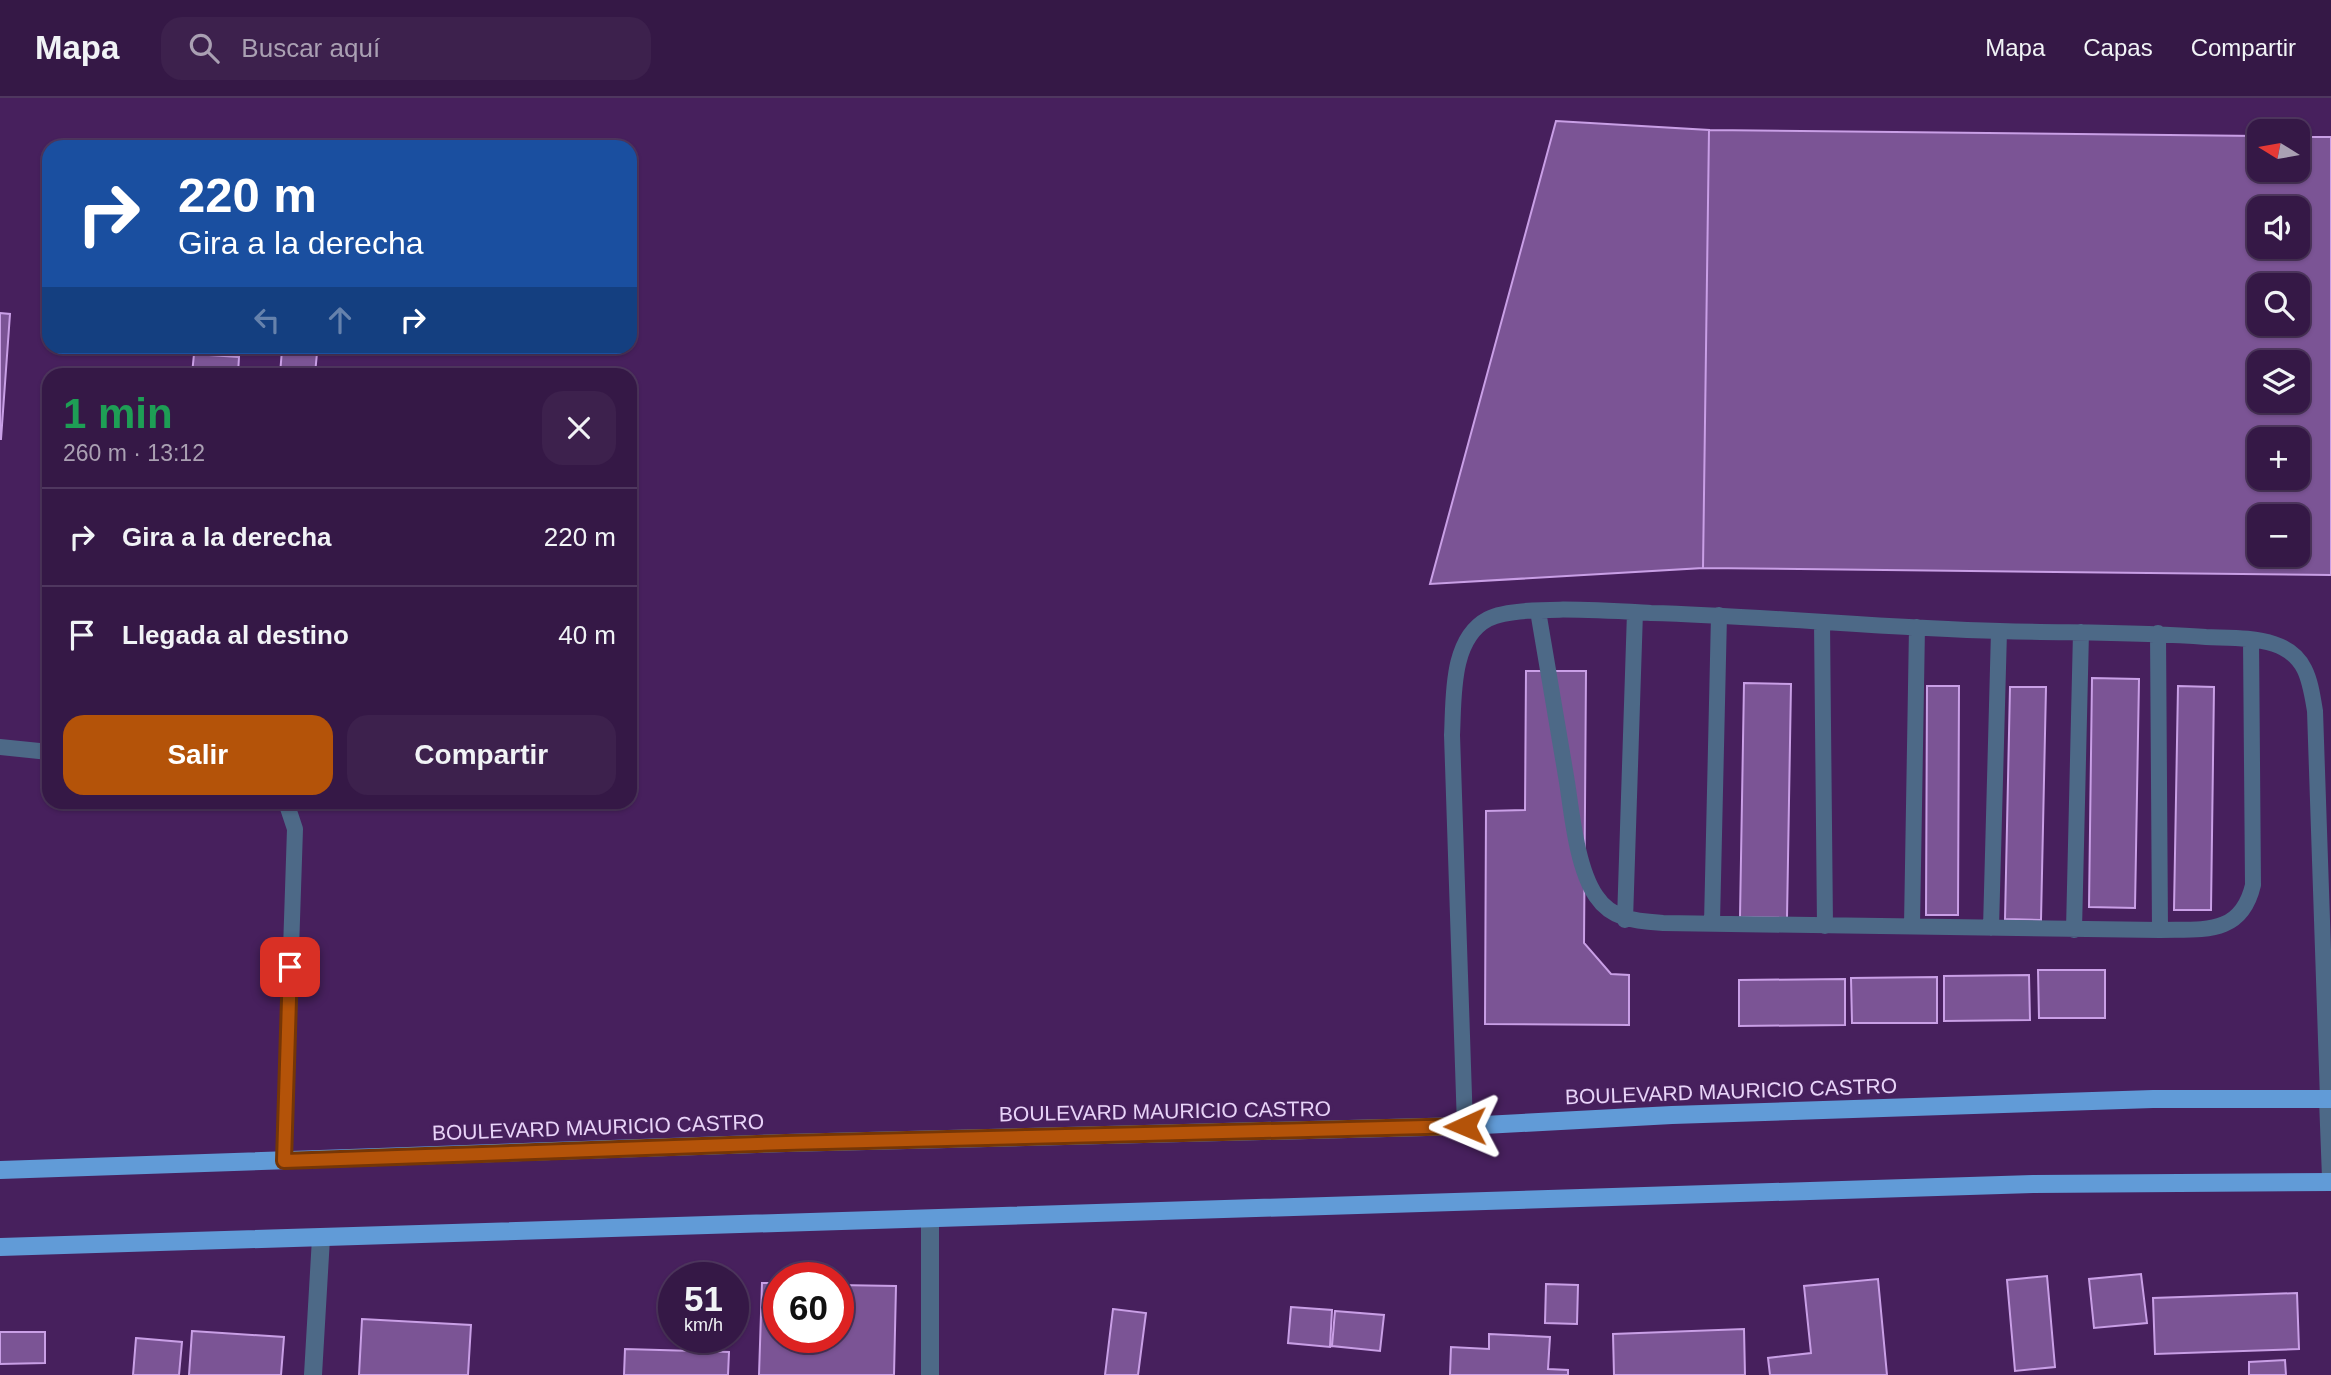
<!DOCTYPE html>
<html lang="es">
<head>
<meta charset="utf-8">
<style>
	:root { --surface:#351846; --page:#3d214d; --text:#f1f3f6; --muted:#aaa0b3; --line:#4f375f; --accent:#b45309 }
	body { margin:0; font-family:Helvetica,sans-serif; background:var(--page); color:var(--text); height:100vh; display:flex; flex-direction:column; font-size:26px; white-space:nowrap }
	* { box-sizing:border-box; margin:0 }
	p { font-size:23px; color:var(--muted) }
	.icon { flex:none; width:38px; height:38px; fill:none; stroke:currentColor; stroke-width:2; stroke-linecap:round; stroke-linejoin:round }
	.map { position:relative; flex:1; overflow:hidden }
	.panel { position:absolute; left:42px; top:270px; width:595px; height:441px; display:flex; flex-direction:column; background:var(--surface); border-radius:21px; box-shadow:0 2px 5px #0004,0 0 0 2px var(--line) }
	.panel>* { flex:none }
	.hud { position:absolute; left:42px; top:42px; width:595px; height:214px; border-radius:21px; box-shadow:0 2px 5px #0004,0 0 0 2px var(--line); background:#1a4fa0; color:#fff; overflow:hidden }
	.needle { width:46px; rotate:281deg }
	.buttons { position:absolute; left:2247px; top:21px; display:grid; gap:14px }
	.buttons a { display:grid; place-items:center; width:63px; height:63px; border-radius:14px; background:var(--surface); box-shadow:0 2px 5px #0004,0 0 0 2px var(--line); font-size:35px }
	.speed { position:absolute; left:658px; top:1164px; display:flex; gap:14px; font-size:35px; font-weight:700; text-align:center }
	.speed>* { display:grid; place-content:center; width:91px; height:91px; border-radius:50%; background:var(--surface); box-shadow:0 2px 5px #0004,0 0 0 2px var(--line); line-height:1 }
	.speed small { font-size:18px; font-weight:400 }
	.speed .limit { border:10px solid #d22; background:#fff; color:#111 }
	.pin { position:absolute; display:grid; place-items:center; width:60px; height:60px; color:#fff; margin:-30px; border-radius:14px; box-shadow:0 4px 10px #0006 }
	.me { position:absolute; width:77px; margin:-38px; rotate:269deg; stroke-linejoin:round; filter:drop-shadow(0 0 5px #0008) }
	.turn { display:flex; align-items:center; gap:24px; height:147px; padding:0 21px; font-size:32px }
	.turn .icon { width:91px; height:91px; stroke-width:2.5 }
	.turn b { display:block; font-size:49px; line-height:60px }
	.lanes { display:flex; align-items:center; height:66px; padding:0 21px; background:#0003; justify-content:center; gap:35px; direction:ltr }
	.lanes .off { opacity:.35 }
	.round { display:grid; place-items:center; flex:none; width:74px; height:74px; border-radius:21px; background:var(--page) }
	.headline { display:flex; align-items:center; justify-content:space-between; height:119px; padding:0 21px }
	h1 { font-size:42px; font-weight:700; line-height:52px; color:#1e9e55 }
	.action { display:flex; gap:14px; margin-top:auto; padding:14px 21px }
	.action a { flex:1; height:80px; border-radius:21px; background:var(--accent); color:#fff; font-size:28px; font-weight:700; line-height:80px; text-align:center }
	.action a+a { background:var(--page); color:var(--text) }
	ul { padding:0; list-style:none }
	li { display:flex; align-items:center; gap:21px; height:98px; padding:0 21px; border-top:2px solid var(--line) }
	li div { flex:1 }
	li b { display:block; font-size:26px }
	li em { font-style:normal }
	header { display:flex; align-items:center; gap:42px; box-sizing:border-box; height:98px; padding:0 35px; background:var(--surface); border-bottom:2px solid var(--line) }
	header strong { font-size:33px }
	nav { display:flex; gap:38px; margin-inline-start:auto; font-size:24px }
	.search { width:490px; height:63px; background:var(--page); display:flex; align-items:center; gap:18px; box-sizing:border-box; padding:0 24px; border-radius:21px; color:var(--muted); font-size:26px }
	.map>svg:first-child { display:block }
	.building { fill:#7b5495; stroke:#c99fe6; stroke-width:2; fill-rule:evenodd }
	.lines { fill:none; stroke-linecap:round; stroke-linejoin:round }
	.service { stroke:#4d6987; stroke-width:16 }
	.minor { stroke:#4d6987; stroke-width:18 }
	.primary { stroke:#619bd7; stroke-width:18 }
	.route-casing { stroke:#753606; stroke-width:18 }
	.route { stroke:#b45309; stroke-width:12 }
	.labels { text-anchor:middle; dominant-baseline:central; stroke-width:7; stroke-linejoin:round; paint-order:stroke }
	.street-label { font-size:21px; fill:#e8d3f8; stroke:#47205d }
</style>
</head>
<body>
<header>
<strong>Mapa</strong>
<div class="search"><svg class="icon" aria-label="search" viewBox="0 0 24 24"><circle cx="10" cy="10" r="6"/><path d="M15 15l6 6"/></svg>Buscar aquí</div>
<nav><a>Mapa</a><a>Capas</a><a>Compartir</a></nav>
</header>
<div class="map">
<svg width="2331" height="1277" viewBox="0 0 2331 1277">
	<rect width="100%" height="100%" fill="#47205d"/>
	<path class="building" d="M 1556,23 L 1709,32 L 1703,470 L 1430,486 Z
		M 1709,32 L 2259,38 L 2259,72 L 2298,72 L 2298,39 L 2331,39 L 2331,477 L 1703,470 ZM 2259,110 L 2298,110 L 2298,149 L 2259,149 ZM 2259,187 L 2298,187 L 2298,226 L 2259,226 ZM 2259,264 L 2298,264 L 2298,303 L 2259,303 ZM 2259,341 L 2298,341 L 2298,380 L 2259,380 ZM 2259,418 L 2298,418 L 2298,457 L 2259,457 Z
		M 0,215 L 10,216 L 1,341 L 0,341 Z
		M 282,252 L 317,255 L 315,276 L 280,276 Z
		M 194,256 L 239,259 L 238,276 L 192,276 Z
		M 1526,573 L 1586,573 L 1584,845 L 1611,876 L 1629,877 L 1629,927 L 1485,926 L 1486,713 L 1525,712 Z
		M 2092,580 L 2139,581 L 2135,810 L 2089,809 Z
		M 1744,585 L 1791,586 L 1787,820 L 1740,819 Z
		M 1927,588 L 1959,588 L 1958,817 L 1926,817 Z
		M 2178,588 L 2214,589 L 2211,812 L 2174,812 Z
		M 2010,589 L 2046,589 L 2041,822 L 2005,821 Z
		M 2038,872 L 2105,872 L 2105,920 L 2039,920 Z
		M 2029,877 L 2030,922 L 1944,923 L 1944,878 Z
		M 1937,879 L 1937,925 L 1852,925 L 1851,880 Z
		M 1845,881 L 1845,927 L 1739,928 L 1739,882 Z
		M 2141,1176 L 2147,1225 L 2094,1230 L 2089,1181 Z
		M 2047,1178 L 2055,1269 L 2015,1273 L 2007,1182 Z
		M 1878,1181 L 1887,1277 L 1770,1277 L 1768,1260 L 1811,1255 L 1804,1188 Z
		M 762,1185 L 779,1185 L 779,1239 L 838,1239 L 838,1187 L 896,1188 L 894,1277 L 759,1277 Z
		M 1546,1186 L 1578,1187 L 1577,1226 L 1545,1225 Z
		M 2297,1195 L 2299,1251 L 2155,1256 L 2153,1200 Z
		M 1291,1209 L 1332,1212 L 1330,1249 L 1288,1245 Z
		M 1113,1211 L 1146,1215 L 1138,1277 L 1105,1277 Z
		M 1335,1213 L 1384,1217 L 1380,1253 L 1332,1248 Z
		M 362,1221 L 471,1227 L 468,1277 L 359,1277 Z
		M 1744,1231 L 1745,1277 L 1614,1277 L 1613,1236 Z
		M 192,1233 L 284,1239 L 281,1277 L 189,1277 Z
		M 0,1234 L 45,1234 L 45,1265 L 0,1266 Z
		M 1489,1236 L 1550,1239 L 1548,1271 L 1568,1272 L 1568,1277 L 1450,1277 L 1451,1249 L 1489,1251 Z
		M 136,1240 L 182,1244 L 179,1277 L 133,1277 Z
		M 625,1251 L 729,1254 L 728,1277 L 624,1277 Z
		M 2285,1262 L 2286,1277 L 2249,1277 L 2249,1264 Z"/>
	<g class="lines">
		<path class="service" d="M 1538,513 C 1548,570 1557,627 1567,684 C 1572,717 1577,770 1596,798 C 1612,822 1636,823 1663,825 L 2160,832 C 2203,831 2241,838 2253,787 L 2251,542
			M 1822,524 L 1825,828
			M 2158,535 L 2160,832
			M 0,649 L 49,654
			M 1625,822 L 1635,514
			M 1712,825 L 1719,517
			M 1912,828 L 1917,529
			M 1991,830 L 1999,533
			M 2074,832 L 2081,534
			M 1465,1028 L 1452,637 C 1454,601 1450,541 1488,521 C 1516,506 1615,513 1651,515 C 1767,518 1883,530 2000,533 C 2069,535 2137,534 2206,539 C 2228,540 2253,539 2274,546 C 2307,557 2310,583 2315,613 L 2328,1001
			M 284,1063 L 295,731 L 286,704"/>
		<path class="minor" d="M 2328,1001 L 2331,1080
			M 313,1277 L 321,1140
			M 930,1277 L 930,1122"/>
		<path class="primary" d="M 0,1072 L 786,1045 L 1465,1028 L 1672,1017 L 2153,1001 L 2331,1001
			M 0,1149 L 2033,1086 L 2331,1084"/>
	</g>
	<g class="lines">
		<defs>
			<path id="route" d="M 290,869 L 284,1063 L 786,1045 L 1465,1028"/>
		</defs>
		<use href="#route" class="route-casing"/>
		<use href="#route" class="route"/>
	</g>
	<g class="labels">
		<g class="street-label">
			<text transform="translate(1731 993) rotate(-2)">BOULEVARD MAURICIO CASTRO</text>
			<text transform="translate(1165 1013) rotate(-1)">BOULEVARD MAURICIO CASTRO</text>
			<text transform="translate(598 1029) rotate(-2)">BOULEVARD MAURICIO CASTRO</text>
		</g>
	</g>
</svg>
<div class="buttons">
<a><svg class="needle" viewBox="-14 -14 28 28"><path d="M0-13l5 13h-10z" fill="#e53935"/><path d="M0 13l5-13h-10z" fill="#aaa0b3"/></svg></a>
<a><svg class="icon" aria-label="sound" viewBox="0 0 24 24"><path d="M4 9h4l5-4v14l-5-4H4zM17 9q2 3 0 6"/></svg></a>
<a><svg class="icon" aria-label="search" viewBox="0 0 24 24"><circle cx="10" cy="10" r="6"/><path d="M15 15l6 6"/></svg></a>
<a><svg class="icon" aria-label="layers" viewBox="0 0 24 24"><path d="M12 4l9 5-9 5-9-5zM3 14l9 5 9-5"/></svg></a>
<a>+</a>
<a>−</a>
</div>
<div class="speed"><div>51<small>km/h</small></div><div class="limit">60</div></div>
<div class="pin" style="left:290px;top:869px;background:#d93025"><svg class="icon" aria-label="arrive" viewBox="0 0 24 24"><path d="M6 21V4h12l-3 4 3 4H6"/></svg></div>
<svg class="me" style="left:1465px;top:1028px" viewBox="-20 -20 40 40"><path d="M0-17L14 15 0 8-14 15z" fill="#b45309" stroke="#fff" stroke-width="4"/></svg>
<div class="hud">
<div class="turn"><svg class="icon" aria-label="right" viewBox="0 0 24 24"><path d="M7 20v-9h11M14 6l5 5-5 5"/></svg><div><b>220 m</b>Gira a la derecha</div></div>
<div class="lanes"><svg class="icon off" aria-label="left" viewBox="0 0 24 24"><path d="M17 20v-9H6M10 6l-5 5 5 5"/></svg><svg class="icon off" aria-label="ahead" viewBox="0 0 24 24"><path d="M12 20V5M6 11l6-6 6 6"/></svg><svg class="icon" aria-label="right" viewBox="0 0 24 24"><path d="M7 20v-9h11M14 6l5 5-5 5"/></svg></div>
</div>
<section class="panel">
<div class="headline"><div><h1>1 min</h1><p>260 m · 13:12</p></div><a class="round"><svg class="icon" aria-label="close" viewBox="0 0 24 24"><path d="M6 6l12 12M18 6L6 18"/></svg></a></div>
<ul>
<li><svg class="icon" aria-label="right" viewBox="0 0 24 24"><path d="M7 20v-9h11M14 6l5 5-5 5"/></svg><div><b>Gira a la derecha</b></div><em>220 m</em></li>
<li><svg class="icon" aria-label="arrive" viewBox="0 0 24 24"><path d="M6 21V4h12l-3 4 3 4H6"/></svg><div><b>Llegada al destino</b></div><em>40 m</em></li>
</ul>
<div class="action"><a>Salir</a><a>Compartir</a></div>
</section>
</div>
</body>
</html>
